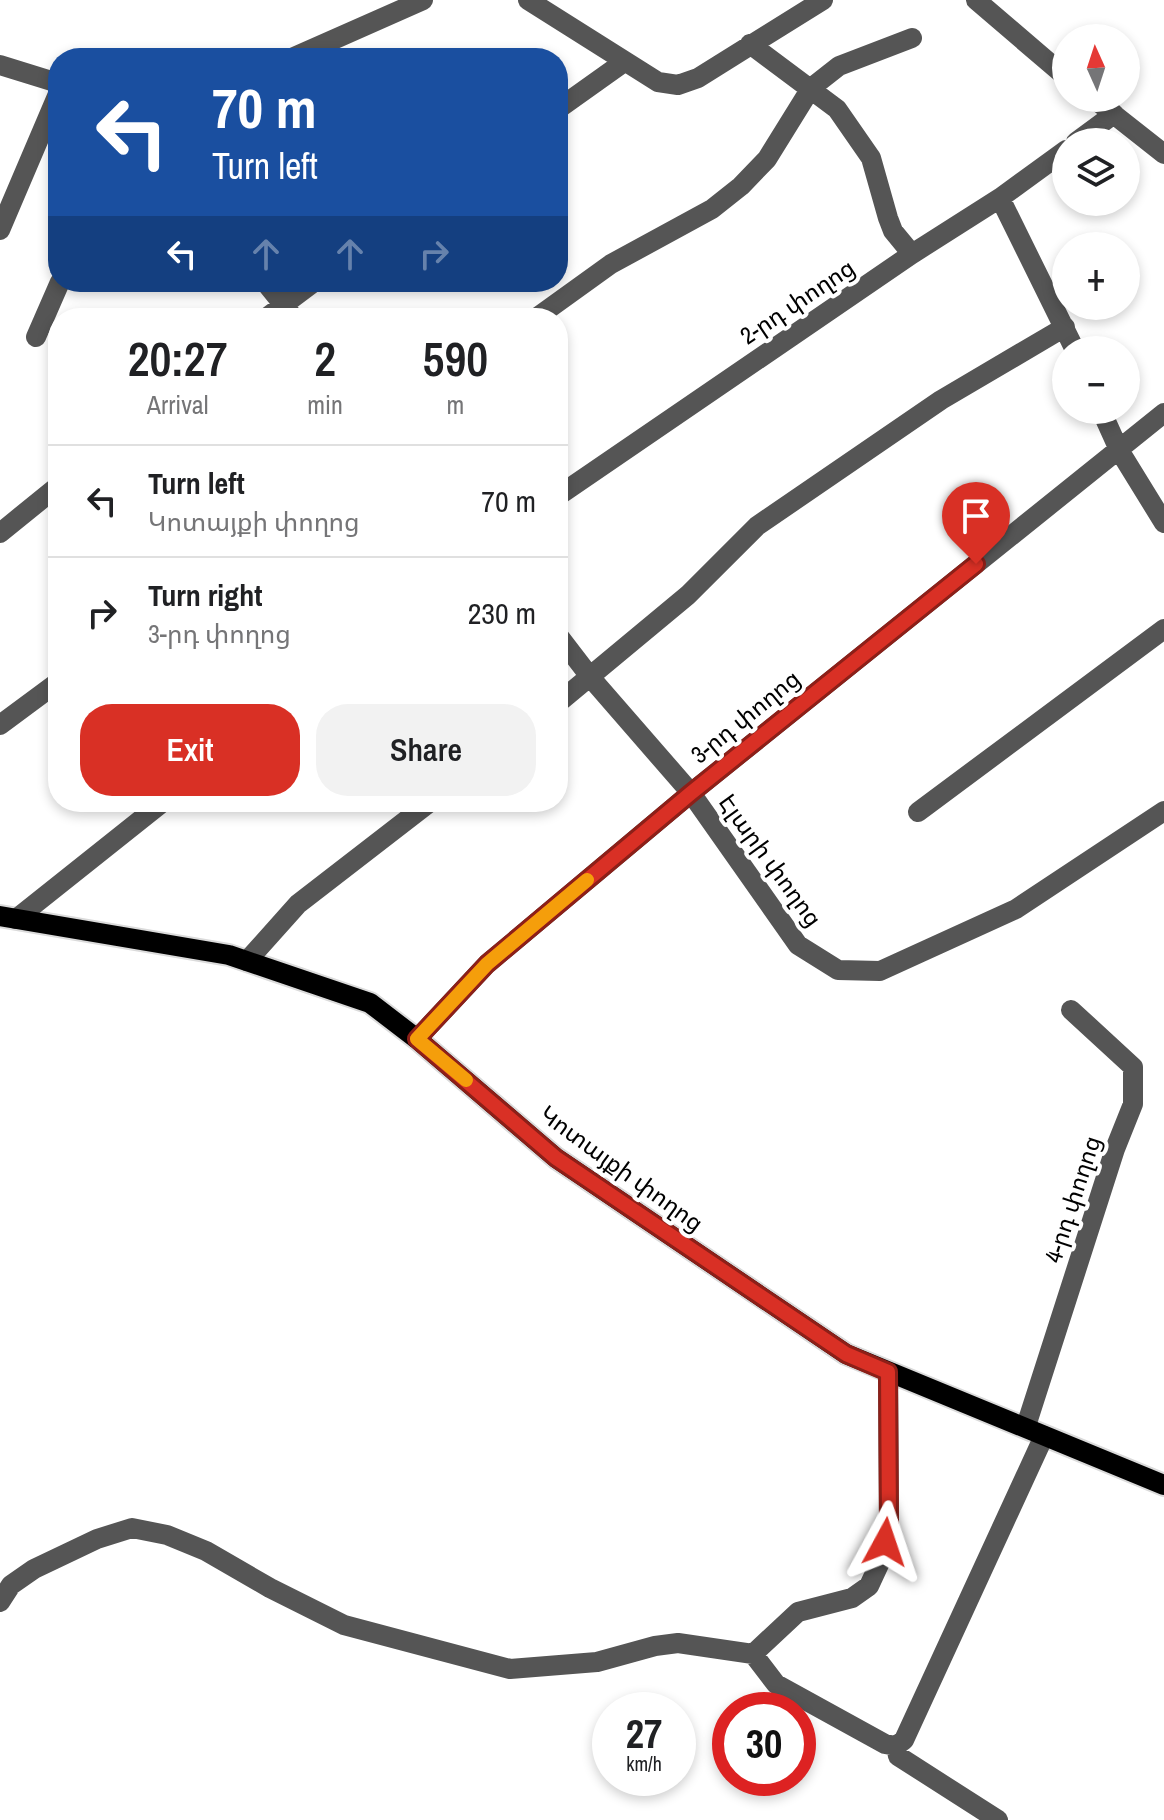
<!DOCTYPE html>
<html lang="en">
<head>
<meta charset="utf-8">
<style>
	:root { --surface:#fff; --page:#f2f2f2; --text:#202124; --muted:#757577; --line:#e0e0e0; --accent:#d93025 }
	body { margin:0; font-family:"Archivo Narrow","Noto Sans Armenian",sans-serif; background:var(--page); color:var(--text); height:100vh; display:flex; flex-direction:column; font-size:30px; white-space:nowrap }
	* { box-sizing:border-box; margin:0 }
	p { font-size:26px; color:var(--muted) }
	.icon { flex:none; width:44px; height:44px; fill:none; stroke:currentColor; stroke-width:2; stroke-linecap:round; stroke-linejoin:round }
	.map { position:relative; flex:1; overflow:hidden }
	.panel { position:absolute; left:48px; top:308px; width:520px; height:504px; display:flex; flex-direction:column; background:var(--surface); border-radius:32px; box-shadow:0 4px 12px #0003 }
	.panel>* { flex:none }
	.hud { position:absolute; left:48px; top:48px; width:520px; height:244px; border-radius:32px; box-shadow:0 4px 12px #0003; background:#1a4fa0; color:#fff; overflow:hidden }
	.needle { width:52px; rotate:357deg }
	.controls { position:absolute; left:1052px; top:24px; display:grid; gap:16px }
	.controls a { display:grid; place-items:center; width:88px; height:88px; border-radius:50%; background:var(--surface); box-shadow:0 4px 12px #0003; font-size:40px }
	.speed { position:absolute; left:592px; top:1692px; display:flex; gap:16px; font-size:40px; font-weight:700; text-align:center }
	.speed>* { display:grid; place-content:center; width:104px; height:104px; border-radius:50%; background:var(--surface); box-shadow:0 4px 12px #0003; line-height:1 }
	.speed small { font-size:20px; font-weight:400 }
	.speed .limit { border:12px solid #d22; background:#fff; color:#111 }
	.pin { position:absolute; display:grid; place-items:center; width:68px; height:68px; color:#fff; margin:-82px -34px; border-radius:50% 50% 50% 0; rotate:-45deg; box-shadow:0 0 8px #0007 }
	.pin .icon { rotate:45deg }
	.me { position:absolute; width:88px; margin:-44px; rotate:5deg; stroke-linejoin:round; filter:drop-shadow(0 0 6px #0008) }
	.turn { display:flex; align-items:center; gap:28px; height:168px; padding:0 32px; font-size:36px }
	.turn .icon { width:104px; height:104px; stroke-width:2.5 }
	.turn b { display:block; font-size:56px; line-height:68px }
	.lanes { display:flex; align-items:center; height:76px; padding:0 32px; background:#0003; justify-content:center; gap:40px; direction:ltr }
	.lanes .off { opacity:.35 }
	.eta { display:flex; justify-content:space-evenly; align-items:center; height:136px; text-align:center }
	.eta b { font-size:48px; font-weight:600; line-height:56px }
	.cta { display:flex; gap:16px; margin-top:auto; padding:16px 32px }
	.cta a { flex:1; height:92px; border-radius:32px; background:var(--accent); color:#fff; font-size:32px; font-weight:600; line-height:92px; text-align:center }
	.cta a+a { background:var(--page); color:var(--text) }
	ul { padding:0; list-style:none }
	li { display:flex; align-items:center; gap:24px; height:112px; padding:0 32px; border-top:2px solid var(--line) }
	li div { flex:1 }
	li b { display:block; font-size:30px }
	li em { font-style:normal }
	.map>svg:first-child { display:block }
	.lines { fill:none; stroke-linecap:round; stroke-linejoin:round }
	.major-casing { stroke:#dbdbdb; stroke-width:24 }
	.minor { stroke:#555; stroke-width:20 }
	.major { stroke:#000; stroke-width:20 }
	.route-casing { stroke:#8d1f18; stroke-width:20 }
	.route { stroke:#d93025; stroke-width:14 }
	.slow { stroke:#f59e0b; stroke-width:14 }
	.labels { text-anchor:middle; dominant-baseline:central; stroke-width:8; stroke-linejoin:round; paint-order:stroke }
	.street-label { font-size:24px; fill:#000; stroke:#fff }
</style>
</head>
<body>
<div class="map">
<svg width="1164" height="1820" viewBox="0 0 1164 1820">
	<rect width="100%" height="100%" fill="#fff"/>
	<g class="lines">
		<defs>
			<path id="major" d="M 0,916 L 229,955 L 370,1003 L 417,1039 L 556,1158 L 846,1354 L 1164,1485"/>
		</defs>
		<use href="#major" class="major-casing"/>
		<path class="minor" d="M 528,0 L 658,82 L 678,85 L 698,78 L 823,0
			M 976,0 L 1066,77
			M 750,44 L 837,109 L 871,158 L 888,218 L 893,231 L 912,254
			M 292,58 L 423,0
			M 0,65 L 58,83
			M 1093,98 L 1164,154
			M 558,109 L 624,62
			M 1076,142 L 1114,114
			M 1000,198 L 1075,350
			M 0,230 L 58,94
			M 265,282 L 294,318
			M 266,318 L 314,282
			M 536,318 L 611,264 L 712,209 L 741,186 L 767,159 L 811,88 L 839,66 L 912,38
			M 36,337 L 60,282
			M 1101,410 L 1119,450 L 1164,523
			M 558,496 L 912,254 L 1000,198 L 1066,150
			M 0,533 L 58,486
			M 558,635 L 591,678 L 691,793 L 798,945 L 838,970 L 880,971 L 1016,909 L 1164,811
			M 558,703 L 688,595 L 757,526 L 941,400 L 1065,327
			M 0,725 L 58,682
			M 918,812 L 1164,629
			M 16,919 L 163,802
			M 247,961 L 298,904 L 430,802
			M 417,1039 L 487,964 L 691,793 L 1164,413
			M 1026,1426 L 1115,1149 L 1133,1104 L 1133,1067 L 1071,1010
			M 0,1602 L 11,1585 L 34,1569 L 97,1539 L 132,1528 L 167,1535 L 206,1551 L 270,1588 L 344,1625 L 510,1669 L 597,1662 L 655,1646 L 678,1643 L 753,1654 L 798,1612 L 852,1598 L 869,1586 L 882,1558 L 889,1525 L 888,1372
			M 753,1654 L 776,1684 L 885,1744 L 896,1746 L 904,1740 L 1044,1436
			M 896,1746 L 898,1756 L 998,1820"/>
		<use href="#major" class="major"/>
	</g>
	<g class="lines">
		<defs>
			<path id="route" d="M 885,1542 L 889,1525 L 888,1372 L 846,1354 L 556,1158 L 417,1039 L 487,964 L 691,793 L 976,564"/>
		</defs>
		<use href="#route" class="route-casing"/>
		<use href="#route" class="route"/>
		<path class="slow" d="M 466,1080 L 417,1039 L 487,964 L 587,880"/>
	</g>
	<g class="labels">
		<g class="street-label">
			<text transform="translate(797 301) rotate(-34)">2-րդ փողոց</text>
			<text transform="translate(745 716) rotate(-39)">3-րդ փողոց</text>
			<text transform="translate(771 860) rotate(54)">Էլարի փողոց</text>
			<text transform="translate(622 1168) rotate(36)">Կոտայքի փողոց</text>
			<text transform="translate(1072 1199) rotate(-72)">4-րդ փողոց</text>
		</g>
	</g>
</svg>
<div class="controls">
<a><svg class="needle" viewBox="-14 -14 28 28"><path d="M0-13l5 13h-10z" fill="#e53935"/><path d="M0 13l5-13h-10z" fill="#757577"/></svg></a>
<a><svg class="icon" aria-label="layers" viewBox="0 0 24 24"><path d="M12 4l9 5-9 5-9-5zM3 14l9 5 9-5"/></svg></a>
<a>+</a>
<a>−</a>
</div>
<div class="speed"><div>27<small>km/h</small></div><div class="limit">30</div></div>
<div class="pin" style="left:976px;top:564px;background:#d93025"><svg class="icon" aria-label="arrive" viewBox="0 0 24 24"><path d="M6 21V4h12l-3 4 3 4H6"/></svg></div>
<svg class="me" style="left:885px;top:1542px" viewBox="-20 -20 40 40"><path d="M0-17L14 15 0 8-14 15z" fill="#d93025" stroke="#fff" stroke-width="4"/></svg>
<div class="hud">
<div class="turn"><svg class="icon" aria-label="left" viewBox="0 0 24 24"><path d="M17 20v-9H6M10 6l-5 5 5 5"/></svg><div><b>70 m</b>Turn left</div></div>
<div class="lanes"><svg class="icon" aria-label="left" viewBox="0 0 24 24"><path d="M17 20v-9H6M10 6l-5 5 5 5"/></svg><svg class="icon off" aria-label="ahead" viewBox="0 0 24 24"><path d="M12 20V5M6 11l6-6 6 6"/></svg><svg class="icon off" aria-label="ahead" viewBox="0 0 24 24"><path d="M12 20V5M6 11l6-6 6 6"/></svg><svg class="icon off" aria-label="right" viewBox="0 0 24 24"><path d="M7 20v-9h11M14 6l5 5-5 5"/></svg></div>
</div>
<section class="panel">
<div class="eta">
<div><b>20:27</b><p>Arrival</p></div>
<div><b>2</b><p>min</p></div>
<div><b>590</b><p>m</p></div>
</div>
<ul>
<li><svg class="icon" aria-label="left" viewBox="0 0 24 24"><path d="M17 20v-9H6M10 6l-5 5 5 5"/></svg><div><b>Turn left</b><p>Կոտայքի փողոց</p></div><em>70 m</em></li>
<li><svg class="icon" aria-label="right" viewBox="0 0 24 24"><path d="M7 20v-9h11M14 6l5 5-5 5"/></svg><div><b>Turn right</b><p>3-րդ փողոց</p></div><em>230 m</em></li>
</ul>
<div class="cta"><a>Exit</a><a>Share</a></div>
</section>
</div>
</body>
</html>
